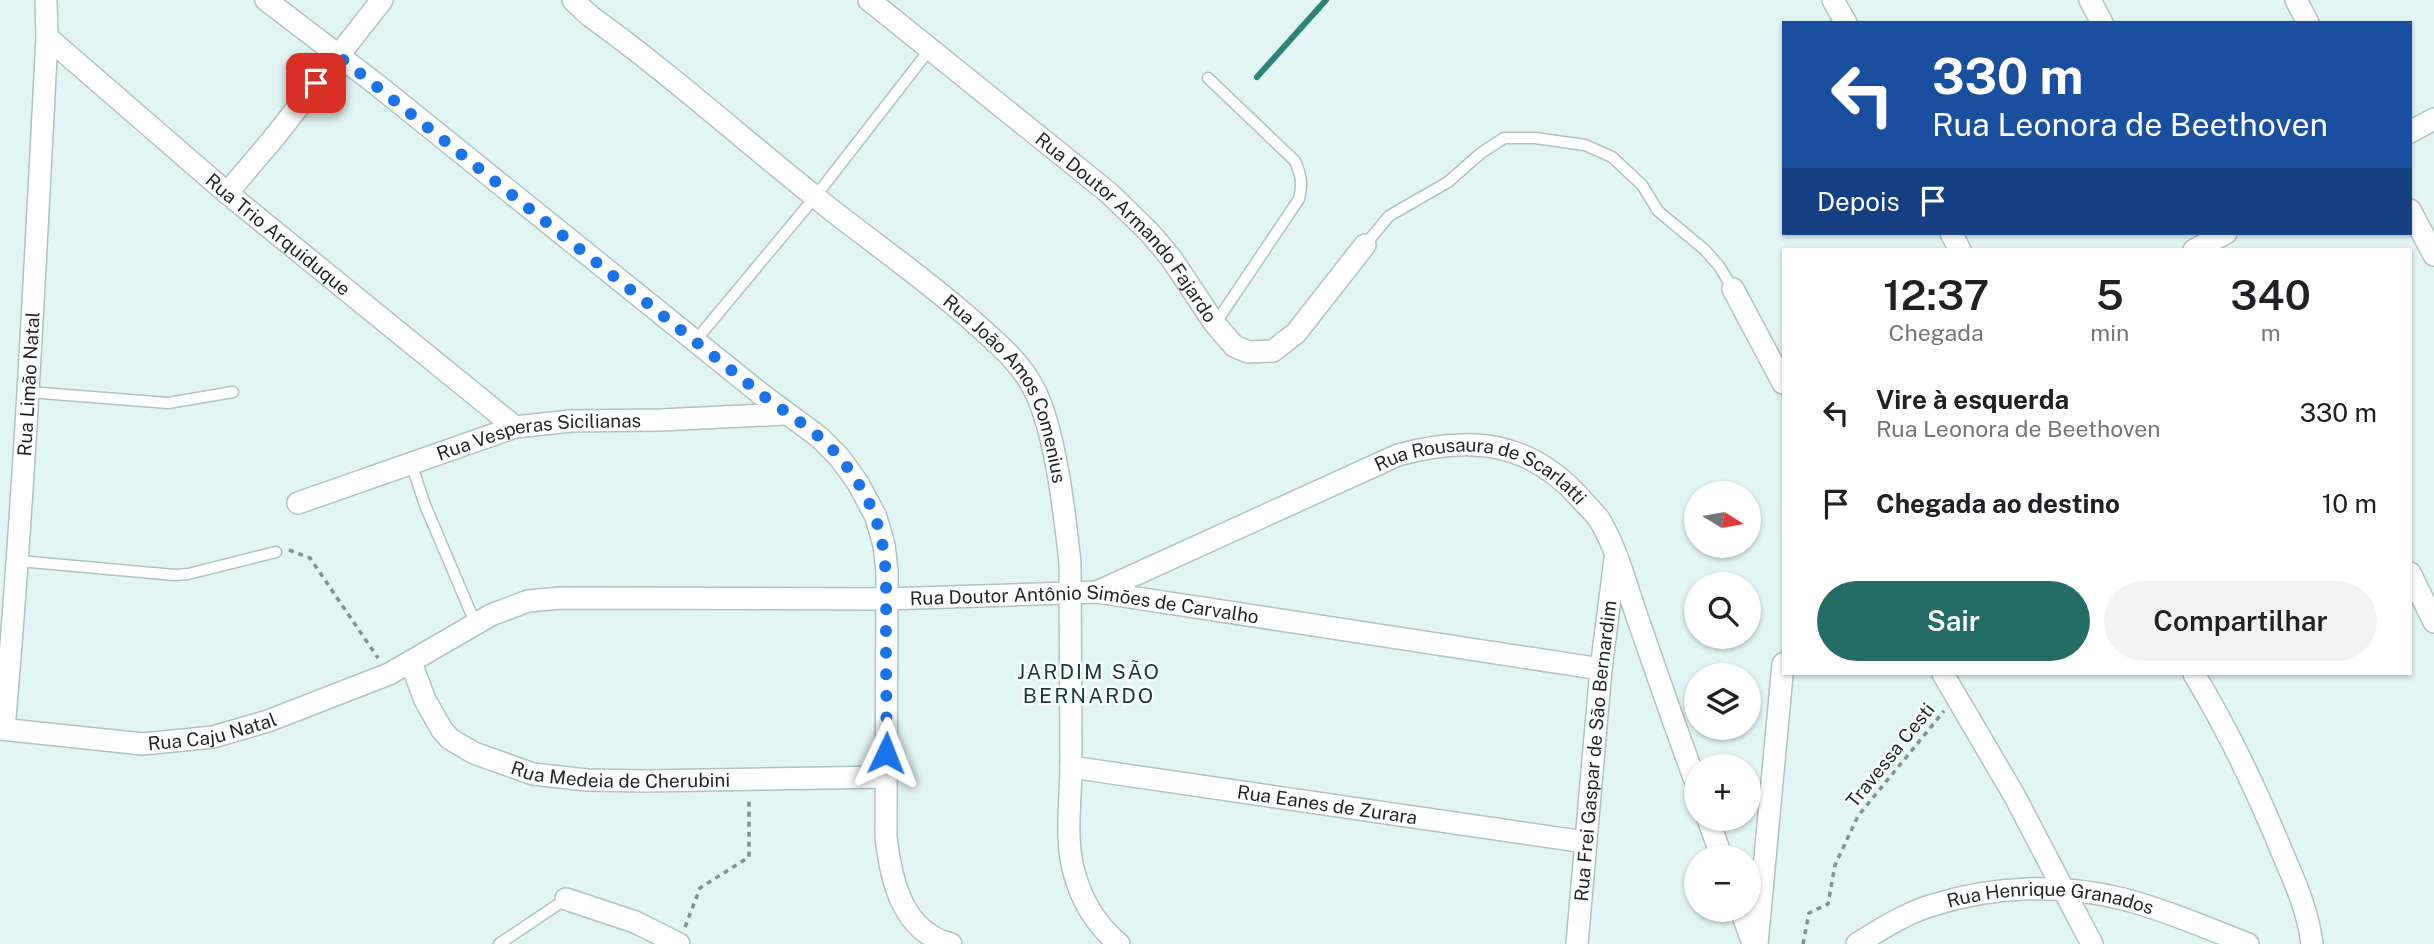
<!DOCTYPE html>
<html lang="pt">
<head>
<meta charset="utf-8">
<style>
	:root { --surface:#fff; --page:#f2f2f2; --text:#202124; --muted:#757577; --accent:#256d64 }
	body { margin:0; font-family:"Public Sans",sans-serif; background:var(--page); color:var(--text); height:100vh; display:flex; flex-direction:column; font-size:26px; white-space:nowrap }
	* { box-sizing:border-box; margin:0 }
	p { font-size:23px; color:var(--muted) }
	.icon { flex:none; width:38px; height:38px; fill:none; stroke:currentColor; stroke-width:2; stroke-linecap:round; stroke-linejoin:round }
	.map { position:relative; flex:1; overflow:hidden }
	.side { position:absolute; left:1782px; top:248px; width:630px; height:427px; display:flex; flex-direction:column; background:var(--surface); border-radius:0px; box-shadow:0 2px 5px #0004 }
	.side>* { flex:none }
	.hud { position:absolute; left:1782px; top:21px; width:630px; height:214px; border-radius:0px; box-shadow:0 2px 5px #0004; background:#1a4fa0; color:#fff; overflow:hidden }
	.needle { width:46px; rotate:101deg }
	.buttons { position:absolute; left:1684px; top:481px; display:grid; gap:14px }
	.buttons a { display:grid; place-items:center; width:77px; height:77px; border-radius:50%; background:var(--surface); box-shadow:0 2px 5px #0004; font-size:35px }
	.pin { position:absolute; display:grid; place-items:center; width:60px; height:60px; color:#fff; margin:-30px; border-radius:14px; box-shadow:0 4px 10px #0006 }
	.me { position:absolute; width:77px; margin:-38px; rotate:2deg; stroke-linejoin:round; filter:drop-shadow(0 0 5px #0008) }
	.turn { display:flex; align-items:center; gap:24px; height:147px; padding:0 35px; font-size:32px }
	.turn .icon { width:91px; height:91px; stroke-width:2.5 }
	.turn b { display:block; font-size:49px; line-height:60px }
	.then { display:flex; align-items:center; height:66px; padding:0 35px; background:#0003; gap:14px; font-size:26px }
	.eta { display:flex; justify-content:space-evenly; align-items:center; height:119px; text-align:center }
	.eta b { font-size:42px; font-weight:600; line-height:49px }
	.cta { display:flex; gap:14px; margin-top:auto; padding:14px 35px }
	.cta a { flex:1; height:80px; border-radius:42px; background:var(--accent); color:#fff; font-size:28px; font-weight:600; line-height:80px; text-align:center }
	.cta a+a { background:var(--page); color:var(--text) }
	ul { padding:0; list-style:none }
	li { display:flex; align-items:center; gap:21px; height:91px; padding:0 35px }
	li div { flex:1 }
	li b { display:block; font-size:26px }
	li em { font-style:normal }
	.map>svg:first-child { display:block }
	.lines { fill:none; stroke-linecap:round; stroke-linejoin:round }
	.stream { stroke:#2e8379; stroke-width:6 }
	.lane-casing { stroke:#afc3bf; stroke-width:13 }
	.street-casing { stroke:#afc3bf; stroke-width:24 }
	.path { stroke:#83918f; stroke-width:3.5; stroke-dasharray:5 5; stroke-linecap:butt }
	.lane { stroke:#fff; stroke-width:10 }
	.street { stroke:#fff; stroke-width:21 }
	.route { stroke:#1a73e8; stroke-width:12; stroke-dasharray:0 21.6 }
	.labels { text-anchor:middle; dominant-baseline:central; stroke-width:5; stroke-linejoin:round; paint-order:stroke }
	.street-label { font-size:19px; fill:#1f2625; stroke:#fbfffe }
	.neighbourhood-label { font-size:21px; letter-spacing:2px; fill:#1a3b37; stroke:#fbfffe }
</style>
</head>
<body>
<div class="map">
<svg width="2434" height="944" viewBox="0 0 2434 944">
	<rect width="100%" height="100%" fill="#e1f5f2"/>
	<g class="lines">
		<path class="stream" d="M 1257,77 L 1326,0"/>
		<defs>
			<path id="lane" d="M 1208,78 L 1295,161 C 1301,175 1303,184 1299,199 L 1215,324
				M 1365,245 L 1389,216 L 1448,182 L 1481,153 L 1504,138 L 1535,138 L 1585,145 L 1612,157 L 1642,185 L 1658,211 L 1705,250 L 1719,266 L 1733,289
				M 696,340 L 815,197 L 930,49
				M 29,392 L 168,403 L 233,392
				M 411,463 L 425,505 L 476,625
				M 19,561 L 175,575 L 188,574 L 276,552
				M 499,944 L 566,899"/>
			<g id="street">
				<path d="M 266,0 L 376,84 L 761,394 L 819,437 L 839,457 L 858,483 L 876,517 L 884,545 L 887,571 L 886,837 C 891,880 902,932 951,944"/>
				<path id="s1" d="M 573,0 L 590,16 C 668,72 739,136 814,196 C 867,239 925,278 976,324 C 997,343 1019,361 1033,387 C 1055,427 1065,516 1070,563 C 1070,630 1071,698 1071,766 C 1071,799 1065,835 1073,868 C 1080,898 1095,924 1119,944"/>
				<path id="s2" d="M 869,0 L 1109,193 L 1150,233 L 1171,258 L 1215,324 L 1234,346 L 1248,352 L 1273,351 L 1296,333 L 1365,245"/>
				<path d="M 1833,0 L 1846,23"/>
				<path d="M 2090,0 L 2102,23"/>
				<path d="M 2296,0 L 2308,23"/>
				<path id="s3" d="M 47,37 L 227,193 L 515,427"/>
				<path d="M 2410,132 L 2434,119"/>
				<path d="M 227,193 L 273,139 L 382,0"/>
				<path d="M 2410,210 L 2434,255"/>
				<path d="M 1951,233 L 1960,250"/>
				<path d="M 2194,250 L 2226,233"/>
				<path d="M 1733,289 L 1783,383"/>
				<path id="s4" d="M 298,503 L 515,427 L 571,421 L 660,420 L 787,414"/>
				<path d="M 2410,573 L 2434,622"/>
				<path id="s5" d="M 1097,592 L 1398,455 C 1470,435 1530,441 1581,499 C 1587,506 1594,512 1599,519 C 1619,552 1628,593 1641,628 C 1659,680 1677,732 1696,783"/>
				<path id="s6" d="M 411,663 L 425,700 L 442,730 L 450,739 L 474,753 L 533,774 L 587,780 L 646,781 L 885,777"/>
				<path d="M 1943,674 L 2014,795 L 2092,944"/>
				<path d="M 2194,674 C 2228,730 2257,791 2282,852 C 2295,882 2308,911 2312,944"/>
				<path id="s7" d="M 0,729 L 143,744 L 213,737 L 268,721 L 389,674 L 491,615 L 528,601 L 561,598 L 887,599 L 1097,592 L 1601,669"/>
				<path id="s8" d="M 4,729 C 24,499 35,268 47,37 L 46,0"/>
				<path id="s9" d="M 1071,767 L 1585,842"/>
				<path d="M 1708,819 L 1722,858"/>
				<path d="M 566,899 L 635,922 L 679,944"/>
				<path d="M 1741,910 L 1753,944"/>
				<path id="s10" d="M 1577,944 L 1601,669 L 1615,559"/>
				<path d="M 1757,944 L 1783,664"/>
				<path id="s11" d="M 1857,944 C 1881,929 1906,913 1933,905 C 1994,886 2061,883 2123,899 C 2165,910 2207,928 2248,944"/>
			</g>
		</defs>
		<use href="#lane" class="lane-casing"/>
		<use href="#street" class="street-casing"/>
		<path class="path" d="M 289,550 L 310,558 L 378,658
			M 685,927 L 700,888 L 749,857 L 749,797
			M 1803,944 L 1809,913 L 1828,904 L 1835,865 L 1858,816 L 1944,711"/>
		<use href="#lane" class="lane"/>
		<use href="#street" class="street"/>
	</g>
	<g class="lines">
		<path class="route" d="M 316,83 L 337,55 L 761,394 C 787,414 819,432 840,458 C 895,526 885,570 886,651 C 886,685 887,719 886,753"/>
	</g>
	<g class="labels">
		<g class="street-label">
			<text stroke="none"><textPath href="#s2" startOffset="345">Rua Doutor Armando Fajardo</textPath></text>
			<text stroke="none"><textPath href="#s3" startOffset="304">Rua Trio Arquiduque</textPath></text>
			<text stroke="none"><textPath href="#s8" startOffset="346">Rua Limão Natal</textPath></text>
			<text stroke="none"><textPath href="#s1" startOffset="590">Rua João Amos Comenius</textPath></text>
			<text stroke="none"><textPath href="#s4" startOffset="252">Rua Vesperas Sicilianas</textPath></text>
			<text stroke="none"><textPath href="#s5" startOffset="420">Rua Rousaura de Scarlatti</textPath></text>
			<text stroke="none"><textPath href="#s7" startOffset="1116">Rua Doutor Antônio Simões de Carvalho</textPath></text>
			<text stroke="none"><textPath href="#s7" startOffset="214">Rua Caju Natal</textPath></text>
			<text stroke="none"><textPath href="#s10" startOffset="194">Rua Frei Gaspar de São Bernardim</textPath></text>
			<text transform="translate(1890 755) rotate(-51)">Travessa Cesti</text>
			<text stroke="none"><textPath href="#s6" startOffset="264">Rua Medeia de Cherubini</textPath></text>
			<text stroke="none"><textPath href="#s9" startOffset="259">Rua Eanes de Zurara</textPath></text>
			<text stroke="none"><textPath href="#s11" startOffset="205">Rua Henrique Granados</textPath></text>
		</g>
		<g class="neighbourhood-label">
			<text x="1089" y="671">JARDIM SÃO<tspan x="1089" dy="24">BERNARDO</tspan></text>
		</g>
	</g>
</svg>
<div class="buttons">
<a><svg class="needle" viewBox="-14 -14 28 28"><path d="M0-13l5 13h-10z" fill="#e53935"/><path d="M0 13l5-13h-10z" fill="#757577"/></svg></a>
<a><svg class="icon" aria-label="search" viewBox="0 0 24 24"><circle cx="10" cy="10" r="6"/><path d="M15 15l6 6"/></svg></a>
<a><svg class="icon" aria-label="layers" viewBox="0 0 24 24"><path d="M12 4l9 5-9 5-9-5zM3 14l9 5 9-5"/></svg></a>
<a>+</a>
<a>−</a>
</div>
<div class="pin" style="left:316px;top:83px;background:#d93025"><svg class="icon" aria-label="arrive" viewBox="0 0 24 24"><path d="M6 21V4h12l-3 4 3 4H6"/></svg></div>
<svg class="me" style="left:886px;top:753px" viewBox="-20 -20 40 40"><path d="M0-17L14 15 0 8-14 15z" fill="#1a73e8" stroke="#fff" stroke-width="4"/></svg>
<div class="hud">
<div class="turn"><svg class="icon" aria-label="left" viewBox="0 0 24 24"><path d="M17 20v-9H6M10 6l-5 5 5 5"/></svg><div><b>330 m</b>Rua Leonora de Beethoven</div></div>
<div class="then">Depois<svg class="icon" aria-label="arrive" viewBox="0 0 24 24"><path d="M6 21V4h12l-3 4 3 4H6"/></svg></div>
</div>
<section class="side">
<div class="eta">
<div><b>12:37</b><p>Chegada</p></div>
<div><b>5</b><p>min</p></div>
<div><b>340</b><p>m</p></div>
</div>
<ul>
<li><svg class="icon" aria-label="left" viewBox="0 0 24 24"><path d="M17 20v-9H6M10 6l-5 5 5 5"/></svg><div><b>Vire à esquerda</b><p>Rua Leonora de Beethoven</p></div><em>330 m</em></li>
<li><svg class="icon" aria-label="arrive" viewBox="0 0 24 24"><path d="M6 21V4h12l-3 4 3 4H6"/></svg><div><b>Chegada ao destino</b></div><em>10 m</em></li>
</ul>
<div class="cta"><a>Sair</a><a>Compartilhar</a></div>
</section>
</div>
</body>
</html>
